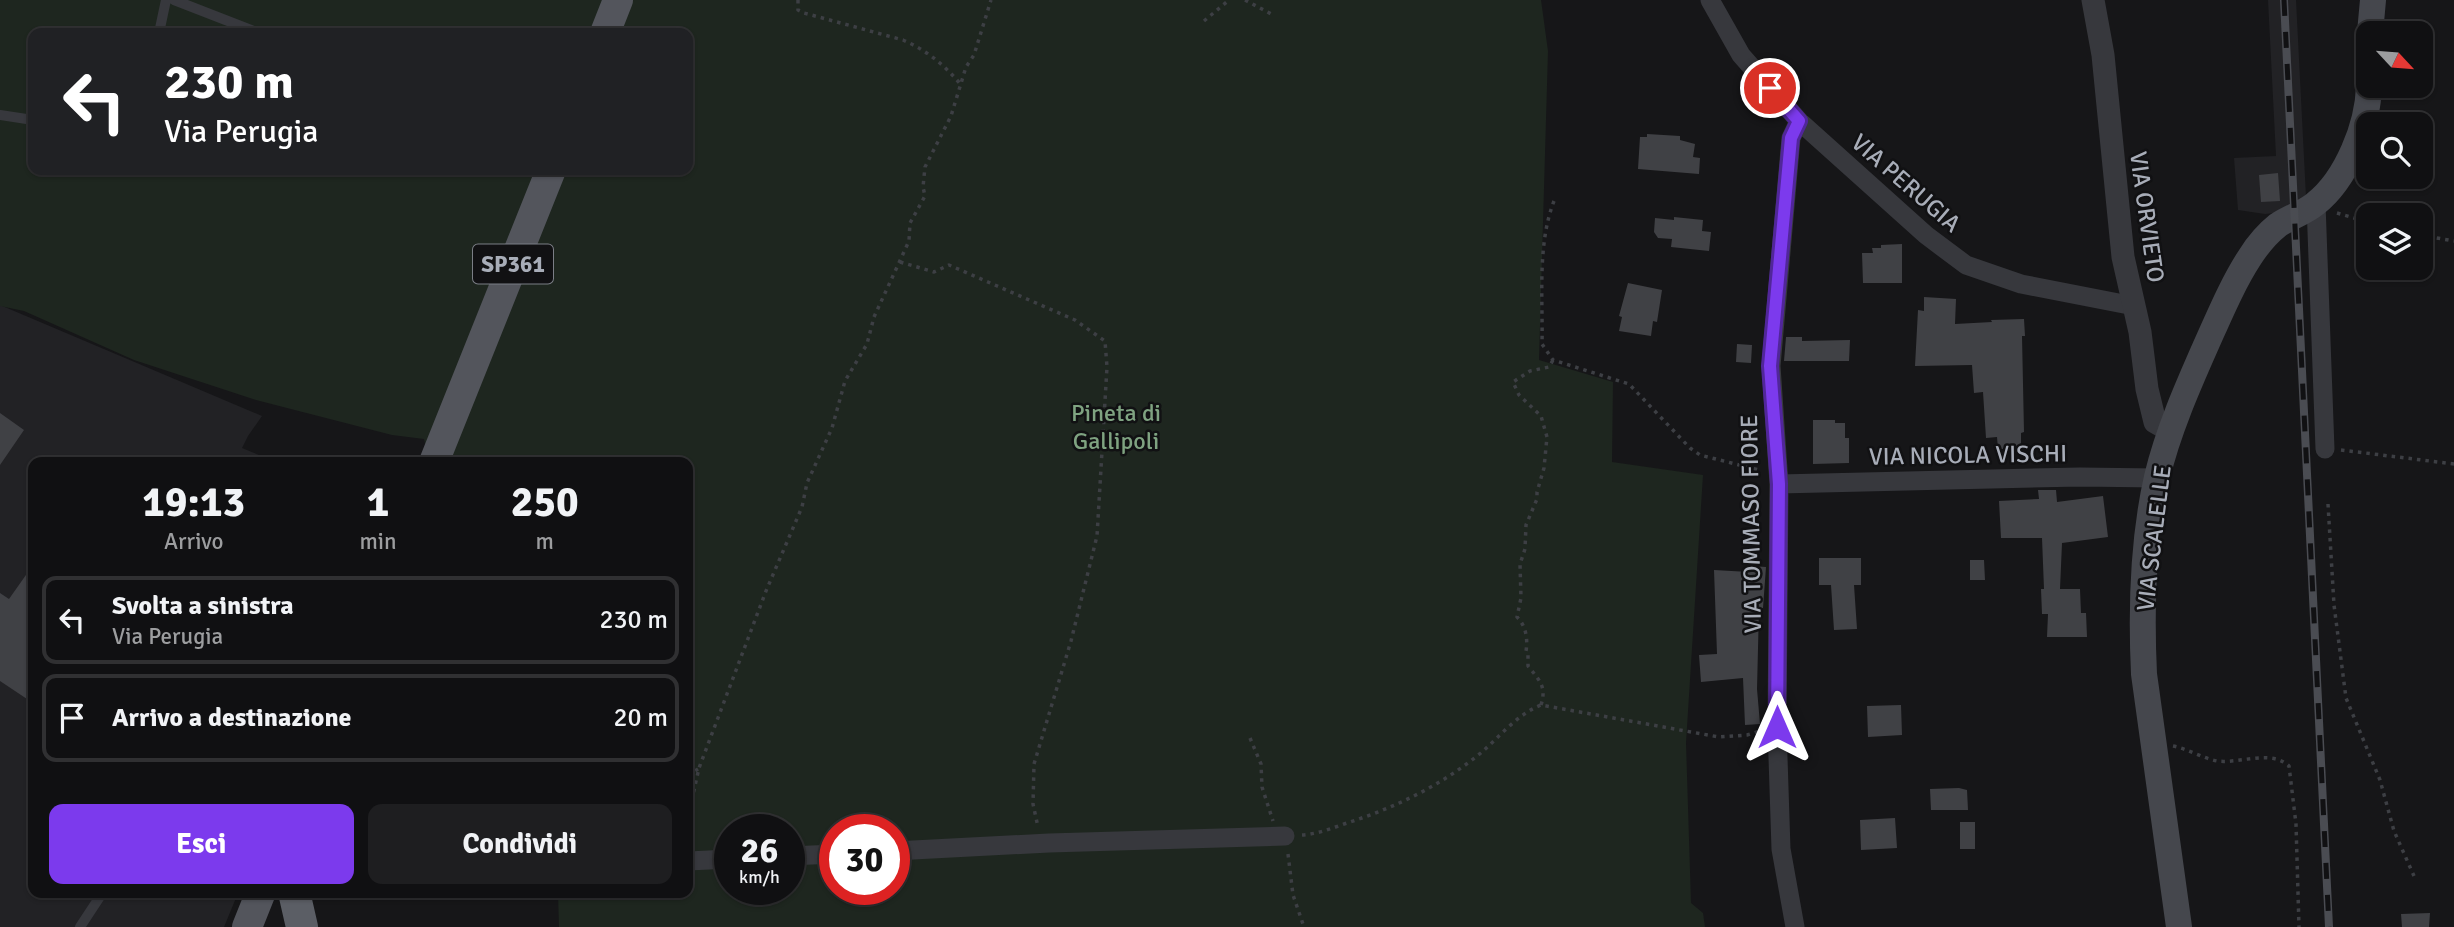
<!DOCTYPE html>
<html lang="it">
<head>
<meta charset="utf-8">
<style>
	:root { --surface:#101012; --page:#1e1e20; --text:#f1f3f6; --muted:#9c9d9f; --line:#303032; --accent:#7c3aed }
	body { margin:0; font-family:Signika,sans-serif; background:var(--page); color:var(--text); height:100vh; display:flex; flex-direction:column; font-size:26px; white-space:nowrap }
	* { box-sizing:border-box; margin:0 }
	p { font-size:23px; color:var(--muted) }
	.icon { flex:none; width:38px; height:38px; fill:none; stroke:currentColor; stroke-width:2; stroke-linecap:round; stroke-linejoin:round }
	.map { position:relative; flex:1; overflow:hidden }
	.details { position:absolute; left:28px; top:457px; width:665px; height:441px; display:flex; flex-direction:column; background:var(--surface); border-radius:14px; box-shadow:0 2px 5px #0004,0 0 0 2px var(--line) }
	.details>* { flex:none }
	.top-card { position:absolute; left:28px; top:28px; width:665px; height:147px; border-radius:14px; box-shadow:0 2px 5px #0004,0 0 0 2px var(--line); background:#202124; color:#fff; overflow:hidden }
	.needle { width:46px; rotate:116deg }
	.controls { position:absolute; left:2356px; top:21px; display:grid; gap:14px }
	.controls a { display:grid; place-items:center; width:77px; height:77px; border-radius:14px; background:var(--surface); box-shadow:0 2px 5px #0004,0 0 0 2px var(--line); font-size:35px }
	.speed { position:absolute; left:714px; top:814px; display:flex; gap:14px; font-size:35px; font-weight:700; text-align:center }
	.speed>* { display:grid; place-content:center; width:91px; height:91px; border-radius:50%; background:var(--surface); box-shadow:0 2px 5px #0004,0 0 0 2px var(--line); line-height:1 }
	.speed small { font-size:18px; font-weight:400 }
	.speed .limit { border:10px solid #d22; background:#fff; color:#111 }
	.pin { position:absolute; display:grid; place-items:center; width:60px; height:60px; color:#fff; margin:-30px; border:4px solid #fff; border-radius:50%; box-shadow:0 2px 7px #0007 }
	.me { position:absolute; width:77px; margin:-38px; rotate:0deg; stroke-linejoin:round; filter:drop-shadow(0 0 5px #0008) }
	.turn { display:flex; align-items:center; gap:24px; height:147px; padding:0 21px; font-size:32px }
	.turn .icon { width:91px; height:91px; stroke-width:2.5 }
	.turn b { display:block; font-size:49px; line-height:60px }
	.eta { display:flex; justify-content:space-evenly; align-items:center; height:119px; text-align:center }
	.eta b { font-size:42px; font-weight:700; line-height:49px }
	.primary-button { display:flex; gap:14px; margin-top:auto; padding:14px 21px }
	.primary-button a { flex:1; height:80px; border-radius:14px; background:var(--accent); color:#fff; font-size:28px; font-weight:700; line-height:80px; text-align:center }
	.primary-button a+a { background:var(--page); color:var(--text) }
	ul { padding:0; list-style:none }
	li { display:flex; align-items:center; gap:21px; height:88px; margin:0 14px 10px; padding:0 7px; border:4px solid var(--line); border-radius:14px }
	li div { flex:1 }
	li b { display:block; font-size:26px }
	li em { font-style:normal }
	.map>svg:first-child { display:block }
	.built { fill:#222225 }
	.green { fill:#1e261f; fill-rule:evenodd }
	.building { fill:#404145 }
	.lines { fill:none; stroke-linecap:round; stroke-linejoin:round }
	.path { stroke:#3d3f44; stroke-width:3.5; stroke-dasharray:3.5 5; stroke-linecap:butt }
	.service { stroke:#37383d; stroke-width:10 }
	.minor { stroke:#37383d; stroke-width:19 }
	.tertiary { stroke:#37383d; stroke-width:23 }
	.secondary { stroke:#45474d; stroke-width:26 }
	.primary { stroke:#53555c; stroke-width:30 }
	.trunk { stroke:#5b5e65; stroke-width:32 }
	.rail-casing { stroke:#4a4c52; stroke-width:8 }
	.rail { stroke:#111113; stroke-width:5; stroke-dasharray:16; stroke-linecap:butt }
	.route-casing { stroke:#51269a; stroke-width:18 }
	.route { stroke:#7c3aed; stroke-width:12 }
	.labels { text-anchor:middle; dominant-baseline:central; stroke-width:5; stroke-linejoin:round; paint-order:stroke }
	.shield { fill:#111113; stroke:#7b7e86; stroke-width:2 }
	.shield-label { font-size:23px; font-weight:bold; fill:#a8adb8 }
	.street-label { font-size:24px; fill:#a8adb8; stroke:#111113 }
	.park-label { font-size:24px; fill:#7fa381; stroke:#111113 }
</style>
</head>
<body>
<div class="map">
<svg width="2454" height="927" viewBox="0 0 2454 927">
	<rect width="100%" height="100%" fill="#161618"/>
	<path class="built" d="M 2268,0 L 2296,0 L 2306,197 L 2284,212 L 2265,214 L 2238,210 L 2234,158 L 2276,156 Z
		M 0,305 L 262,416 L 248,436 L 242,448 L 276,462 L 33,462 L 33,892 L 238,893 L 224,927 L 0,927 Z"/>
	<path class="green" d="M 0,0 L 1541,0 L 1548,51 L 1539,360 L 1613,382 L 1612,462 L 1703,475 L 1686,743 L 1691,903 L 1703,913 L 1705,927 L 559,927 L 558,893 L 688,892 L 688,462 L 429,462 L 424,439 L 392,435 L 256,400 L 134,360 L 24,311 L 0,306 ZM 33,33 L 688,33 L 688,170 L 33,170 ZM 730,830 L 789,830 L 789,889 L 730,889 ZM 835,830 L 894,830 L 894,889 L 835,889 Z"/>
	<path class="building" d="M 1647,134 L 1680,136 L 1680,140 L 1695,144 L 1693,157 L 1700,158 L 1699,174 L 1638,169 L 1640,137 L 1647,137 Z
		M 2278,173 L 2280,201 L 2261,202 L 2259,175 Z
		M 1674,217 L 1703,220 L 1702,231 L 1711,232 L 1709,251 L 1671,247 L 1672,239 L 1658,238 L 1654,232 L 1655,218 L 1674,220 Z
		M 1902,244 L 1902,283 L 1863,283 L 1862,253 L 1873,253 L 1872,248 L 1881,248 L 1881,245 Z
		M 1628,283 L 1662,290 L 1657,322 L 1653,321 L 1651,336 L 1619,331 L 1622,317 L 1619,316 Z
		M 1924,297 L 1956,299 L 1955,324 L 1992,322 L 1991,320 L 2024,319 L 2025,336 L 2022,336 L 2024,432 L 2021,433 L 2021,449 L 1998,449 L 1997,437 L 1986,438 L 1983,392 L 1974,393 L 1972,365 L 1915,366 L 1918,310 L 1924,311 Z
		M 1786,337 L 1802,337 L 1802,341 L 1850,340 L 1849,361 L 1784,361 Z
		M 1737,344 L 1752,345 L 1751,363 L 1736,362 Z
		M 0,413 L 24,430 L 0,465 Z
		M 1813,420 L 1835,420 L 1835,423 L 1845,423 L 1845,438 L 1849,438 L 1849,463 L 1813,464 Z
		M 2038,490 L 2056,490 L 2057,502 L 2103,496 L 2108,537 L 2062,543 L 2060,589 L 2080,589 L 2081,613 L 2086,613 L 2087,637 L 2047,637 L 2048,614 L 2042,614 L 2041,589 L 2044,589 L 2042,538 L 2001,538 L 1999,501 L 2039,499 Z
		M 1819,558 L 1861,558 L 1861,585 L 1854,585 L 1857,629 L 1834,630 L 1831,585 L 1819,585 Z
		M 1970,560 L 1984,560 L 1985,580 L 1970,580 Z
		M 33,565 L 33,703 L 0,681 L 0,593 L 9,599 Z
		M 1750,566 L 1766,567 L 1763,608 L 1759,608 L 1757,689 L 1760,724 L 1745,725 L 1743,678 L 1701,682 L 1699,655 L 1717,654 L 1714,570 L 1749,572 Z
		M 1901,705 L 1902,735 L 1868,737 L 1867,706 Z
		M 1959,788 L 1967,790 L 1968,810 L 1931,810 L 1930,789 Z
		M 1895,818 L 1897,848 L 1861,850 L 1860,820 Z
		M 1960,822 L 1975,822 L 1975,849 L 1960,849 Z
		M 2430,913 L 2429,927 L 2402,927 L 2401,914 Z"/>
	<g class="lines">
		<path class="path" d="M 798,0 L 798,10 L 804,13 L 903,40 C 926,50 945,65 961,85
			M 1245,0 L 1275,16
			M 1204,21 L 1229,0
			M 1554,201 C 1537,245 1543,298 1542,344 L 1553,360 L 1629,384 L 1690,448 L 1700,455 L 1759,470
			M 2337,213 L 2368,222
			M 2420,235 L 2454,241
			M 900,262 L 934,272 L 949,265 L 1075,320 L 1105,341 L 1107,367 L 1097,536 L 1071,641 L 1034,764 L 1033,804 L 1038,827
			M 2341,450 L 2454,464
			M 2328,504 L 2334,605 L 2346,698 L 2380,780 L 2394,831 L 2414,876
			M 1541,705 C 1547,686 1539,680 1528,666 L 1528,654 L 1526,651 C 1528,639 1526,626 1517,617 L 1521,598 L 1520,564 L 1525,549 L 1526,525 L 1537,499 L 1537,492 L 1544,468 L 1547,437 L 1541,416 L 1519,395 L 1513,382 L 1530,371 L 1549,367 L 1553,360
			M 1250,738 L 1261,764 L 1262,787 L 1273,821
			M 2173,746 C 2188,749 2202,758 2217,761 C 2239,764 2271,749 2289,766 L 2296,824 L 2299,927
			M 688,775 L 698,769
			M 688,817 L 699,768 L 766,591 L 802,507 L 807,483 L 832,428 L 845,381 L 867,344 L 874,317 L 909,241 L 910,223 L 925,196 L 923,187 L 925,167 L 951,116 L 966,67 L 974,55 L 991,0
			M 1302,835 C 1317,834 1330,829 1344,824 C 1394,808 1441,786 1482,752 C 1500,736 1518,714 1541,705 L 1719,737 L 1747,735 L 1760,731
			M 1288,854 L 1293,895 L 1304,927"/>
		<path class="service" d="M 174,0 L 259,33
			M 159,33 L 166,0
			M 0,115 L 33,120
			M 80,927 L 103,892"/>
		<path class="minor" d="M 1710,0 L 1741,55 L 1799,121 L 1926,235 L 1966,265 L 2021,284 L 2134,306
			M 2316,204 L 2325,449
			M 1779,484 L 2080,477 L 2157,478
			M 894,851 L 1049,843 L 1285,836
			M 789,856 L 835,854
			M 688,861 L 730,859
			M 1795,927 L 1781,849 L 1777,727 L 1779,484 L 1771,366 L 1791,138 L 1799,121"/>
		<path class="tertiary" d="M 2093,0 L 2103,55 L 2123,257 L 2140,332 L 2147,389 L 2155,422 L 2171,431"/>
		<path class="secondary" d="M 2370,33 L 2373,0
			M 2179,927 L 2144,674 C 2141,611 2143,539 2157,477 C 2168,431 2188,386 2207,343 C 2220,314 2233,283 2250,257 C 2257,246 2268,233 2278,225 C 2290,217 2304,213 2315,204 C 2347,179 2368,125 2369,86"/>
		<path class="primary" d="M 605,33 L 618,0
			M 434,462 L 551,170
			M 247,927 L 261,892"/>
		<path class="trunk" d="M 294,892 L 302,927"/>
		<defs>
			<path id="rail" d="M 2284,0 L 2329,927"/>
		</defs>
		<use href="#rail" class="rail-casing"/>
		<use href="#rail" class="rail"/>
	</g>
	<g class="lines">
		<defs>
			<path id="route" d="M 1770,88 L 1799,121 L 1791,138 L 1770,366 L 1779,484 L 1777,727"/>
		</defs>
		<use href="#route" class="route-casing"/>
		<use href="#route" class="route"/>
	</g>
	<g class="labels">
		<rect class="shield" x="473" y="244.5" width="80" height="39" rx="5"/>
		<g class="shield-label">
			<text x="513" y="264">SP361</text>
		</g>
		<g class="street-label">
			<text transform="translate(1906 183) rotate(41)">VIA PERUGIA</text>
			<text transform="translate(2147 217) rotate(82)">VIA ORVIETO</text>
			<text transform="translate(1968 455) rotate(-1)">VIA NICOLA VISCHI</text>
			<text transform="translate(1751 524) rotate(-91)">VIA TOMMASO FIORE</text>
			<text transform="translate(2154 538) rotate(-83)">VIA SCALELLE</text>
		</g>
		<g class="park-label">
			<text x="1116" y="413">Pineta di<tspan x="1116" dy="28">Gallipoli</tspan></text>
		</g>
	</g>
</svg>
<div class="controls">
<a><svg class="needle" viewBox="-14 -14 28 28"><path d="M0-13l5 13h-10z" fill="#e53935"/><path d="M0 13l5-13h-10z" fill="#9c9d9f"/></svg></a>
<a><svg class="icon" aria-label="search" viewBox="0 0 24 24"><circle cx="10" cy="10" r="6"/><path d="M15 15l6 6"/></svg></a>
<a><svg class="icon" aria-label="layers" viewBox="0 0 24 24"><path d="M12 4l9 5-9 5-9-5zM3 14l9 5 9-5"/></svg></a>
</div>
<div class="speed"><div>26<small>km/h</small></div><div class="limit">30</div></div>
<div class="pin" style="left:1770px;top:88px;background:#d93025"><svg class="icon" aria-label="arrive" viewBox="0 0 24 24"><path d="M6 21V4h12l-3 4 3 4H6"/></svg></div>
<svg class="me" style="left:1777px;top:727px" viewBox="-20 -20 40 40"><path d="M0-17L14 15 0 8-14 15z" fill="#7c3aed" stroke="#fff" stroke-width="4"/></svg>
<div class="top-card">
<div class="turn"><svg class="icon" aria-label="left" viewBox="0 0 24 24"><path d="M17 20v-9H6M10 6l-5 5 5 5"/></svg><div><b>230 m</b>Via Perugia</div></div>
</div>
<section class="details">
<div class="eta">
<div><b>19:13</b><p>Arrivo</p></div>
<div><b>1</b><p>min</p></div>
<div><b>250</b><p>m</p></div>
</div>
<ul>
<li><svg class="icon" aria-label="left" viewBox="0 0 24 24"><path d="M17 20v-9H6M10 6l-5 5 5 5"/></svg><div><b>Svolta a sinistra</b><p>Via Perugia</p></div><em>230 m</em></li>
<li><svg class="icon" aria-label="arrive" viewBox="0 0 24 24"><path d="M6 21V4h12l-3 4 3 4H6"/></svg><div><b>Arrivo a destinazione</b></div><em>20 m</em></li>
</ul>
<div class="primary-button"><a>Esci</a><a>Condividi</a></div>
</section>
</div>
</body>
</html>
